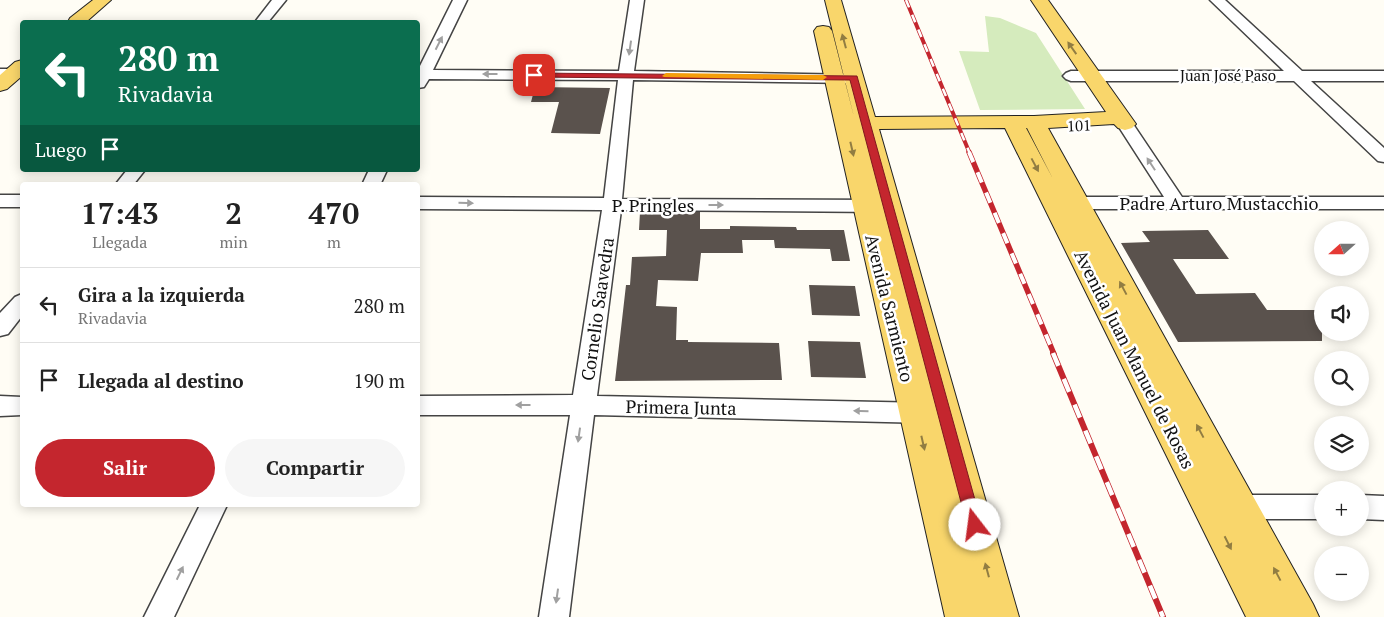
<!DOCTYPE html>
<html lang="es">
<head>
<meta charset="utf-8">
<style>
	:root { --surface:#fff; --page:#f6f6f6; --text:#222; --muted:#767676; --line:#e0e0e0; --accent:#c4262e }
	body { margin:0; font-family:"PT Serif",serif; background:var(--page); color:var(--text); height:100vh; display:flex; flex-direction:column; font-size:19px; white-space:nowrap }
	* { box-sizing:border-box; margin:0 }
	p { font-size:16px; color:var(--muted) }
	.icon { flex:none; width:28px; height:28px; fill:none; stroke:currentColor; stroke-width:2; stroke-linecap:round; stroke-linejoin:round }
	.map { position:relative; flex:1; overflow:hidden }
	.panel { position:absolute; left:20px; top:182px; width:400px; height:325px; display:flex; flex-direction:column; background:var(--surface); border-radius:5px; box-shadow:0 2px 12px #0003 }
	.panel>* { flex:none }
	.banner { position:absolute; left:20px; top:20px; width:400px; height:152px; border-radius:5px; box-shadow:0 2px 12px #0003; background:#0b6e4f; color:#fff; overflow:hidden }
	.needle { width:32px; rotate:249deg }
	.buttons { position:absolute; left:1314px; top:221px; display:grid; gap:10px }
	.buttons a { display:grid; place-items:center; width:55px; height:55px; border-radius:50%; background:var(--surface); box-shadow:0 2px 12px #0003; font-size:25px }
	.pin { position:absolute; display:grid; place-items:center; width:42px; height:42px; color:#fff; margin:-21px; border-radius:10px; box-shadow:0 2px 8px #0006 }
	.me { position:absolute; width:55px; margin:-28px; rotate:345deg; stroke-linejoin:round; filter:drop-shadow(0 0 4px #0008) }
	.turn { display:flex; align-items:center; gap:18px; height:105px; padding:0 15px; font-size:22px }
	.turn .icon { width:65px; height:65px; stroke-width:2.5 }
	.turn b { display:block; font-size:35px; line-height:42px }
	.then { display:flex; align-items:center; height:48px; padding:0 15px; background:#0003; gap:10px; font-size:19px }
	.eta { display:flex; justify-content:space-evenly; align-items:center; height:85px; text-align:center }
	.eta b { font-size:30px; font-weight:600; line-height:35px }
	.action { display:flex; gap:10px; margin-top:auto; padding:10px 15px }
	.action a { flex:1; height:58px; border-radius:30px; background:var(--accent); color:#fff; font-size:20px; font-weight:600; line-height:58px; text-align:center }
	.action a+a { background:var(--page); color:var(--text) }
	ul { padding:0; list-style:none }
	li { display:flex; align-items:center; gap:15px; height:75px; padding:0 15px; border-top:1px solid var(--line) }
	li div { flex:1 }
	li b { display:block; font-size:19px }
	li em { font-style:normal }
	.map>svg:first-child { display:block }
	.green { fill:#d5ebbd }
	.building { fill:#5a524d }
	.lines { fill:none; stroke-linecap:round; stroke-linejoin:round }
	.minor-casing { stroke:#444; stroke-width:3 }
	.major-casing { stroke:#222; stroke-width:2 }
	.minor { fill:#fff; fill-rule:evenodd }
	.major { fill:#f9d66b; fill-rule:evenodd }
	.rail-far2-casing { stroke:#c4262e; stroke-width:4 }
	.rail-far1-casing { stroke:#c4262e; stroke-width:5.5 }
	.rail-casing { stroke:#c4262e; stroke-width:6 }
	.rail-far2 { stroke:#fff; stroke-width:2.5; stroke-dasharray:8; stroke-linecap:butt }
	.rail-far1 { stroke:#fff; stroke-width:4; stroke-dasharray:11; stroke-linecap:butt }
	.rail { stroke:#fff; stroke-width:4.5; stroke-dasharray:14; stroke-linecap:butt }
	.oneway { fill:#917d42 }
	.oneway2 { fill:#a0a0a0 }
	.route { fill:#c4262e; stroke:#7f191e }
	.slow { fill:#f59e0b }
	.labels { text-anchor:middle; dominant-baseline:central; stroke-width:5; stroke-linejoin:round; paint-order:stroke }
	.far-street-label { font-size:15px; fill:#111; stroke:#fff }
	.street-label { font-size:18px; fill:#111; stroke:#fff }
</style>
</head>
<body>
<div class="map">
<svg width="1384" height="617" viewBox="0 0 1384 617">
	<rect width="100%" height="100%" fill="#fffdf5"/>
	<path class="green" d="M 985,16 L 1000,18 L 1036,33 L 1085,109 L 980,110 L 959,51 L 989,52 Z"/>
	<path class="building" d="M 535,87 L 610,88 L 600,134 L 551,133 L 559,102 L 531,102 Z
		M 640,212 L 700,212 L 700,229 L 730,229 L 730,226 L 796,227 L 797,230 L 844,230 L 850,261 L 832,261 L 830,249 L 775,248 L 774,240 L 742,240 L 743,253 L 701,253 L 698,281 L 658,280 L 656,306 L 677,307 L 676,340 L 688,340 L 688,342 L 779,343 L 782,380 L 615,381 L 626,285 L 630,285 L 632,257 L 666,256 L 667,230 L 639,230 Z
		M 1208,230 L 1229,259 L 1173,259 L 1196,294 L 1255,293 L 1267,310 L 1322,310 L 1322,341 L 1178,342 L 1121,243 L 1150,242 L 1142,231 Z
		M 809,285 L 855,286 L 860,316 L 812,315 Z
		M 808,341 L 860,342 L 866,378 L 811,377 Z"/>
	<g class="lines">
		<defs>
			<path id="minor" d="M 272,0 L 286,0 L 268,22 L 255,22 Z
				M 453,0 L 467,0 L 433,70 L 619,71 L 630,0 L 644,0 L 634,71 L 859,75 L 862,78 L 859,81 L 854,83 L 633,80 L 622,199 L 882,200 L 889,202 L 891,206 L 889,210 L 882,212 L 621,210 L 597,396 L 927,403 L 935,406 L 939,413 L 935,420 L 927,423 L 594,415 L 569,617 L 539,617 L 570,415 L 418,415 L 418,396 L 573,395 L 602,210 L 418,209 L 418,197 L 604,198 L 618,80 L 429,79 L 424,87 L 418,88 L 418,70 Z
				M 1210,0 L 1225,0 L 1302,71 L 1384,71 L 1384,81 L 1311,81 L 1384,148 L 1384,162 L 1378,161 L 1294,81 L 1071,81 L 1066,79 L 1063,76 L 1066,73 L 1071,71 L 1284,71 Z
				M 0,69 L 22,69 L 22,77 L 0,77 Z
				M 1125,119 L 1131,121 L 1182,197 L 1384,197 L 1384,209 L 1077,209 L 1055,205 L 1053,201 L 1055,197 L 1062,195 L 1077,197 L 1164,197 L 1117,124 L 1119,121 Z
				M 127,170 L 145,170 L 133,185 L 115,185 Z
				M 369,170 L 387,170 L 380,185 L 362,185 Z
				M 0,195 L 22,195 L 22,207 L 0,207 Z
				M 22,294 L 22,316 L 8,334 L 0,336 L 0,313 L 15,297 Z
				M 0,396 L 22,397 L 22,415 L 0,416 Z
				M 1230,495 L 1322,495 L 1322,519 L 1230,519 L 1221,515 L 1217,507 L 1221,499 Z
				M 1360,495 L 1384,496 L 1384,520 L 1360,519 Z
				M 200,505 L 227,505 L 174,617 L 144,617 Z"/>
			<path id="major" d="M 93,0 L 111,0 L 86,22 L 68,22 L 70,18 Z
				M 825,0 L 841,0 L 875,117 L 1034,116 L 1106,112 L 1031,0 L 1048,0 L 1136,124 L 1132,128 L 1125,130 L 1118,128 L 1114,124 L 1048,128 L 1313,604 L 1319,617 L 1246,617 L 1005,128 L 879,129 L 1019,617 L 945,617 L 814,31 L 817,27 L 823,26 L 829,27 L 832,31 L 854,117 ZM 1026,128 L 1027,128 L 1053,179 Z
				M 22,60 L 22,76 L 7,89 L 0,91 L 0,75 L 15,62 Z"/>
		</defs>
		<use href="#minor" class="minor-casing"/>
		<use href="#major" class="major-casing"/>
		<use href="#minor" class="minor"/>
		<use href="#major" class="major"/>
		<defs>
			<path id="rail-far2" d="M 906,0 L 970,154"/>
			<path id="rail-far1" d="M 969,152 L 1054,354"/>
			<path id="rail" d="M 1053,353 L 1163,617"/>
		</defs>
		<use href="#rail-far2" class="rail-far2-casing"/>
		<use href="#rail-far1" class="rail-far1-casing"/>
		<use href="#rail" class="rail-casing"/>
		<use href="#rail-far2" class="rail-far2"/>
		<use href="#rail-far1" class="rail-far1"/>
		<use href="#rail" class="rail"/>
	</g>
	<defs><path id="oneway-solid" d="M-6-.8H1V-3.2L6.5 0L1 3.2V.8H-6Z" transform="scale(1.25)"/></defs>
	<g class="oneway">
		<use href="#oneway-solid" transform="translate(844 41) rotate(-105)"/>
		<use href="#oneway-solid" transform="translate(1072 48) rotate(-125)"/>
		<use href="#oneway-solid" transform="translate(852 149) rotate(77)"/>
		<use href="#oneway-solid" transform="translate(1035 165) rotate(62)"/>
		<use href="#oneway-solid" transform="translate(1123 288) rotate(-118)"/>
		<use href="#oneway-solid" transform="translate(1200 431) rotate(-118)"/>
		<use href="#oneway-solid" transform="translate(923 443) rotate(77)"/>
		<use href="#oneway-solid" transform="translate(1228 543) rotate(63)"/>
		<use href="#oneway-solid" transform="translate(987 570) rotate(-105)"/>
		<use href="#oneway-solid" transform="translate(1277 574) rotate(-118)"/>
	</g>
	<g class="oneway2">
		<use href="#oneway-solid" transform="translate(439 43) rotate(-63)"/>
		<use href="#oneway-solid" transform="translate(630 48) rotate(98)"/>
		<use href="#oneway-solid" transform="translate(490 74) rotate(-180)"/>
		<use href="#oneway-solid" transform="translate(1151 164) rotate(-123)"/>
		<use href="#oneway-solid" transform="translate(466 203) rotate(1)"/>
		<use href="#oneway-solid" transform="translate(716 205)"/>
		<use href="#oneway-solid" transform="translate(523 405) rotate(-180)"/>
		<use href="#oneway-solid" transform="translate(861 411) rotate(-179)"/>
		<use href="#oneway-solid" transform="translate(579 435) rotate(98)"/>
		<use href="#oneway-solid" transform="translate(180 573) rotate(-64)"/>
		<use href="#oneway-solid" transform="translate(557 596) rotate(98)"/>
	</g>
	<path class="route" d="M 531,73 L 857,76 L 982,525 L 980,529 L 975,531 L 970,529 L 967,525 L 850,80 L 534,77 L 531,76 Z"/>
	<path class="slow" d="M 666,73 L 823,75 L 827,77 L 823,80 L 664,77 L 662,76 Z"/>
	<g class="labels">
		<g class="far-street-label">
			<text x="1228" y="75">Juan José Paso</text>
			<text transform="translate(1079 125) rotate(-2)">101</text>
		</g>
		<g class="street-label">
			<text x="1219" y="203">Padre Arturo Mustacchio</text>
			<text x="653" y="205">P. Pringles</text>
			<text transform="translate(890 308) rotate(76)">Avenida Sarmiento</text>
			<text transform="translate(597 309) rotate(-82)">Cornelio Saavedra</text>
			<text transform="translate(1135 359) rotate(63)">Avenida Juan Manuel de Rosas</text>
			<text transform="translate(681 407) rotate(1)">Primera Junta</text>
		</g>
	</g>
</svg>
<div class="buttons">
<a><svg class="needle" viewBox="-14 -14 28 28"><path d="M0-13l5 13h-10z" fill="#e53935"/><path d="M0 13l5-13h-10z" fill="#767676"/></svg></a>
<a><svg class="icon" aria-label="sound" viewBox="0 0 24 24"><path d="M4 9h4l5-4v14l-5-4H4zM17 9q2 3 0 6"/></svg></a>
<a><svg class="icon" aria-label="search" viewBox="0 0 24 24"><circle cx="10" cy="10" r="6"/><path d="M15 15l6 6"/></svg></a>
<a><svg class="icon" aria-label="layers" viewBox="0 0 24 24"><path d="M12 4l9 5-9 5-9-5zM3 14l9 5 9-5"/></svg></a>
<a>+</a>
<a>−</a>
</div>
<div class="pin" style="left:534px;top:75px;background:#d93025"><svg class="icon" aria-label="arrive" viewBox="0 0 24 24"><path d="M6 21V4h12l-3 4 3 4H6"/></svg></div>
<svg class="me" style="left:975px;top:525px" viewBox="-20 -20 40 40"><circle r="19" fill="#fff"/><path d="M0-13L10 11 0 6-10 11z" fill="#c4262e"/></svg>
<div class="banner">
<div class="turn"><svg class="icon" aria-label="left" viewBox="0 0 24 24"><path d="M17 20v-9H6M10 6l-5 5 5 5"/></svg><div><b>280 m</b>Rivadavia</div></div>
<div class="then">Luego<svg class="icon" aria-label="arrive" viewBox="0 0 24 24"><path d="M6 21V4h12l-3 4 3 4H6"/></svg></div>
</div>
<section class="panel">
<div class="eta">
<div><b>17:43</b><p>Llegada</p></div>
<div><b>2</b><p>min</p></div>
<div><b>470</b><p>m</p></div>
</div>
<ul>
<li><svg class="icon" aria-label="left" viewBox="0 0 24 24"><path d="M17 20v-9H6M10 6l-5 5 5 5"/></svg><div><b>Gira a la izquierda</b><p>Rivadavia</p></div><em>280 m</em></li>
<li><svg class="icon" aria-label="arrive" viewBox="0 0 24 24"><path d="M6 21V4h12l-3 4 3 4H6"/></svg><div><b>Llegada al destino</b></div><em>190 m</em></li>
</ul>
<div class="action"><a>Salir</a><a>Compartir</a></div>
</section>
</div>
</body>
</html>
